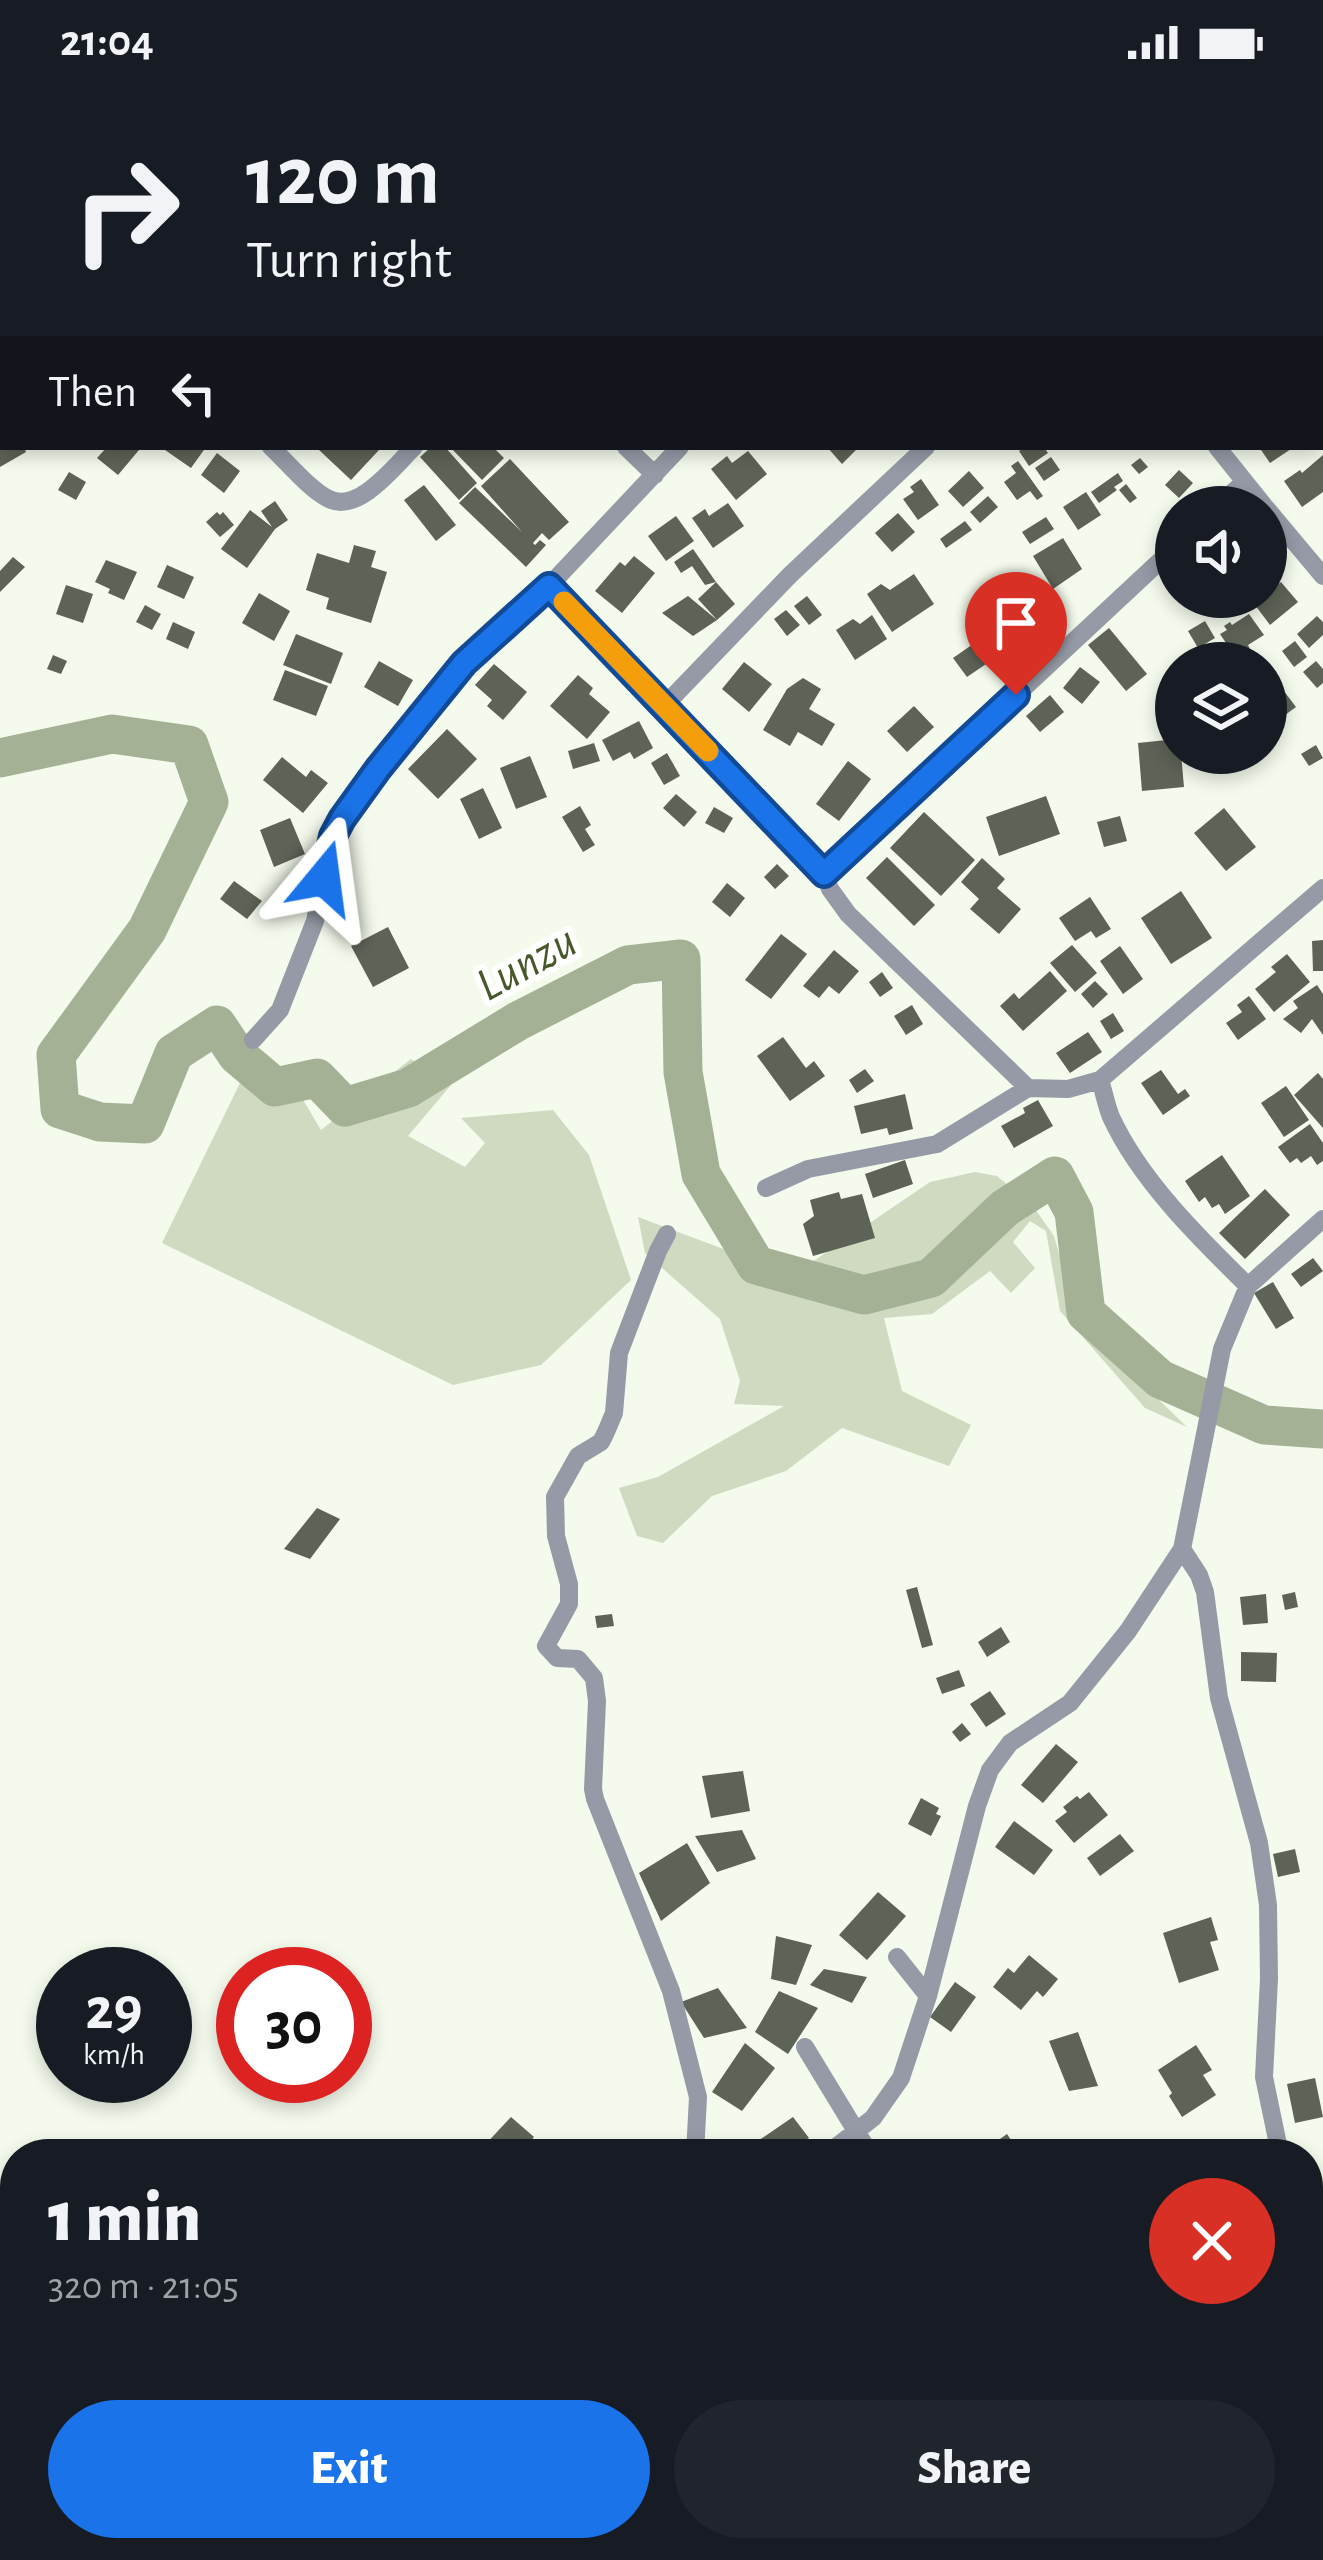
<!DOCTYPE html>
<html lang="en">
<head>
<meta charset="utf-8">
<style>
	:root { --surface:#171b24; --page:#20242c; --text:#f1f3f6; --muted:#9ea1a6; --accent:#1a73e8 }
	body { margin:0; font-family:"Alegreya Sans",sans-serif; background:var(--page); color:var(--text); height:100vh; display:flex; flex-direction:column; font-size:45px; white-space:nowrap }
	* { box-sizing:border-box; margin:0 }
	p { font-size:39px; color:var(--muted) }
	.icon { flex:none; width:66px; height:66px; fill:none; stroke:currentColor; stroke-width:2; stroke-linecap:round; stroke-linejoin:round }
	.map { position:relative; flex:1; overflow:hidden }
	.drawer { position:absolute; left:0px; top:2055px; width:1323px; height:423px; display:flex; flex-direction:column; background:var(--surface); border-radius:48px 48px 0 0; box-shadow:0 6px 18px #0003 }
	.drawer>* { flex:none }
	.guide { position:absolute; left:0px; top:0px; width:1323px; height:366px; box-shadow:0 6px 18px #0003; background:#171b24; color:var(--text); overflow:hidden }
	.tools { position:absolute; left:1155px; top:402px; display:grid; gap:24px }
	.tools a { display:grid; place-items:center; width:132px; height:132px; border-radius:50%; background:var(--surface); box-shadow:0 6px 18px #0003; font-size:60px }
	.speed { position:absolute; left:36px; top:1863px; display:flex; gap:24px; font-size:60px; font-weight:700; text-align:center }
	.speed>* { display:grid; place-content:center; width:156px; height:156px; border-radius:50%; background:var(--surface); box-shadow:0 6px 18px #0003; line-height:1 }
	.speed small { font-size:30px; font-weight:400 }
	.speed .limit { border:18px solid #d22; background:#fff; color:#111 }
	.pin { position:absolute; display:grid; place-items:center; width:102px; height:102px; color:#fff; margin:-123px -51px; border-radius:50% 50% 50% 0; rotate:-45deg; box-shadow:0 0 12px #0007 }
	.pin .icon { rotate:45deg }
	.me { position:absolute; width:132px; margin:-66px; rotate:16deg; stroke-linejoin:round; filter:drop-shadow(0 0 9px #0008) }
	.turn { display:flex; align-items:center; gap:42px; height:252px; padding:0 48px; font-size:54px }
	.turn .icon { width:156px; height:156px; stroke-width:2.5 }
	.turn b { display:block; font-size:84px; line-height:102px }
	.then { display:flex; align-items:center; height:114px; padding:0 48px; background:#0003; gap:24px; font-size:45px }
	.round { display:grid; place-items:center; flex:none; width:126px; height:126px; border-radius:63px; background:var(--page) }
	.summary { display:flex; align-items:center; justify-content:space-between; height:204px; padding:0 48px }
	h1 { font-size:72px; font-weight:800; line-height:90px }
	.button { display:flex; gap:24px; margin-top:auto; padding:24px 48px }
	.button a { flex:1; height:138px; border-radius:72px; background:var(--accent); color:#fff; font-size:48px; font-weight:800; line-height:138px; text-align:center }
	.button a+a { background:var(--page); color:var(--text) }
	.status { display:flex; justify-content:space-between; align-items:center; height:84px; padding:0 60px; background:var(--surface); direction:ltr }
	.status svg { height:33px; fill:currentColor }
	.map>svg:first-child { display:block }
	.green { fill:#cfdac1 }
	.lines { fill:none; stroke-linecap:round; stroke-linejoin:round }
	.river { stroke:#a5b195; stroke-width:39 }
	.building { fill:#5e6357 }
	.street { stroke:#959aa6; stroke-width:18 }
	.secondary { stroke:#676d7f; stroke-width:24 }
	.route-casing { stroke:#114b97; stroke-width:30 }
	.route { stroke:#1a73e8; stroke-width:21 }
	.slow { stroke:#f59e0b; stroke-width:21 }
	.labels { text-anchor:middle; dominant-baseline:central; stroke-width:12; stroke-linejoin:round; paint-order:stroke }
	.water-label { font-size:48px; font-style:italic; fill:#47582a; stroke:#fff }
</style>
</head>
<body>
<div class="status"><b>21:04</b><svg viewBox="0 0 49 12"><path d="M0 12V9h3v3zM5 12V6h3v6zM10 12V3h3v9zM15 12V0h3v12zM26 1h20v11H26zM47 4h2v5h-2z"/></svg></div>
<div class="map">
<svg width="1323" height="2476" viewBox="0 0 1323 2476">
	<rect width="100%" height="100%" fill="#f4faec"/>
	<path class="green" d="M 411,975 L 451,1001 L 408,1052 L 465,1083 L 485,1059 L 461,1034 L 553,1026 L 589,1071 L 631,1196 L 541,1281 L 453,1301 L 162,1159 L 240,999 L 293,999 L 321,1046 Z
		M 975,1088 L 997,1092 L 1033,1122 L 1054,1152 L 1074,1222 L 1128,1286 L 1187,1343 L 1145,1324 L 1060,1227 L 1046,1147 L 1030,1137 L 1013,1158 L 1035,1184 L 1011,1209 L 990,1187 L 932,1230 L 884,1234 L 902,1307 L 971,1341 L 949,1382 L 842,1344 L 786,1387 L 712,1412 L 663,1459 L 637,1452 L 619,1404 L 658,1393 L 784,1322 L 734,1320 L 740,1297 L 720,1235 L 645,1169 L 638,1133 L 793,1191 L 930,1098 Z"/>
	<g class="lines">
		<path class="river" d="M 0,674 L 112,650 L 189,661 L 209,718 L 147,846 L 56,971 L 60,1025 L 100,1038 L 145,1040 L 174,969 L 217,941 L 237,971 L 275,1003 L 317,994 L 345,1023 L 408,1004 L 518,937 L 628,881 L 681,875 L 683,988 L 701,1090 L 756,1181 L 864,1211 L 931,1194 L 1005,1124 L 1055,1092 L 1074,1128 L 1086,1229 L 1160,1295 L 1264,1341 L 1323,1345"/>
	</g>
	<path class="building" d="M 0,363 L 24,363 L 26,368 L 0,383 Z
		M 107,363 L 136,363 L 139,366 L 118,391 L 97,374 Z
		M 168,363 L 206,363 L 191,384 L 165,366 Z
		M 321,363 L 375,363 L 379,366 L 351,396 L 319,366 Z
		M 431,363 L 445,363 L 477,399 L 459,416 L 420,373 Z
		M 450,363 L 493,363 L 504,374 L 482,396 Z
		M 827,363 L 859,363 L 842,380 Z
		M 1026,363 L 1044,363 L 1048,369 L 1029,382 L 1019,367 Z
		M 1259,363 L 1294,363 L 1270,379 Z
		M 748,367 L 767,390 L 736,416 L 711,385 L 727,372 L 732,379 Z
		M 217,369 L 240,387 L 224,409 L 201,391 Z
		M 1323,371 L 1323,408 L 1302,423 L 1284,397 L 1300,386 L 1302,389 Z
		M 1051,373 L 1060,386 L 1044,397 L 1035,384 Z
		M 1140,374 L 1148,383 L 1139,390 L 1131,381 Z
		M 510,375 L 569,438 L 549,456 L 542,449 L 533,459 L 535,461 L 540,456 L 546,461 L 526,483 L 459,419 L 475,403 L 522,448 L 481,402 Z
		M 1018,377 L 1043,412 L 1037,416 L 1030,407 L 1017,416 L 1004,398 L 1016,389 L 1011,382 Z
		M 1179,386 L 1193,399 L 1179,414 L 1165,401 Z
		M 969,387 L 984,404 L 963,423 L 948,407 Z
		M 69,388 L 86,398 L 76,416 L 58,406 Z
		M 1118,389 L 1123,397 L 1114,403 L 1117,406 L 1099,419 L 1091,408 Z
		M 921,395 L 939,421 L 918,436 L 903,415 L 914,408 L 910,403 Z
		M 1126,400 L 1137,414 L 1130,419 L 1119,406 Z
		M 424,401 L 456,441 L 436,457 L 404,416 Z
		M 1086,408 L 1101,431 L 1078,446 L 1063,423 Z
		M 988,412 L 998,423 L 980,439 L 970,428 Z
		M 275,417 L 288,436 L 275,445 L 247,484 L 221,465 L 250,426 L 272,443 L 261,427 Z
		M 728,419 L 744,442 L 713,464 L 692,434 L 705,425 L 709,432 Z
		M 217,428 L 220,431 L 223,428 L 234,441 L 220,453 L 206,438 Z
		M 898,429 L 915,448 L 892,468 L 875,449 Z
		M 676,432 L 694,457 L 666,477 L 648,452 Z
		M 1046,433 L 1054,445 L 1030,460 L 1022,448 Z
		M 965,437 L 972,446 L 946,464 L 940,455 Z
		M 1063,454 L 1082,485 L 1053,505 L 1033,472 Z
		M 354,461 L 376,467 L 371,483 L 387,488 L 371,539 L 326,525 L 329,514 L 306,506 L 317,469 L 349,479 Z
		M 693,465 L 716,498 L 705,501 L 692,482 L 681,489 L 674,478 Z
		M 634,472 L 655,489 L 622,529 L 595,507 L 620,478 L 625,482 Z
		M 13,473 L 25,483 L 0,508 L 0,487 Z
		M 106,476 L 137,488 L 124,516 L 108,509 L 110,505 L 95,498 Z
		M 167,481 L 194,493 L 184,515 L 157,503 Z
		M 914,490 L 934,520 L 892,548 L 867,510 L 881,500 L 890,506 Z
		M 716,498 L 735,520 L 717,536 L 693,552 L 662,529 L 688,512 L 717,536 L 698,515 Z
		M 1281,498 L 1298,518 L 1270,541 L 1255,521 L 1266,513 L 1266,502 L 1270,499 L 1274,504 Z
		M 66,501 L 93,510 L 83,539 L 56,530 Z
		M 259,509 L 290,527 L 274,557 L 242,539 Z
		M 807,512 L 822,531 L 809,541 L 794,522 Z
		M 1034,513 L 1042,532 L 1017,543 L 1009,523 Z
		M 1207,513 L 1233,513 L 1214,524 Z
		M 145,521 L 161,530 L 152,546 L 136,538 Z
		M 786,526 L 800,541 L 787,552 L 774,535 Z
		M 1249,530 L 1264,551 L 1248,561 L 1250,565 L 1236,574 L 1220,550 L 1227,546 L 1224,542 L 1230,538 L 1232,541 Z
		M 872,531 L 887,555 L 855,576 L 836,546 L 853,535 L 860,540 Z
		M 1317,532 L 1323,538 L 1323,551 L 1309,564 L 1297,550 Z
		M 1205,537 L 1215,554 L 1198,564 L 1188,547 Z
		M 173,538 L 195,548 L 188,565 L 166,555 Z
		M 1109,544 L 1147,590 L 1126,607 L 1088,561 Z
		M 296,550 L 343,569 L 331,600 L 283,581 Z
		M 1295,557 L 1307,573 L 1294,583 L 1282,567 Z
		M 976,558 L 989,578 L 967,593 L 953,574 Z
		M 53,571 L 67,577 L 61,590 L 47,585 Z
		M 379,577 L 413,596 L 398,622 L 364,603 Z
		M 1316,577 L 1323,585 L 1323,599 L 1317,604 L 1303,588 Z
		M 744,578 L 772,600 L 749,628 L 722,605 Z
		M 494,580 L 527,608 L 503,636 L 487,622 L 492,616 L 475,601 Z
		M 1080,583 L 1100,598 L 1082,620 L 1063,604 Z
		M 285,586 L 328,602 L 316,632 L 273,616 Z
		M 578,591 L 593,604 L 589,610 L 610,628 L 587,655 L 550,622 Z
		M 803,594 L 821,605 L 809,625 L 835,640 L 822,662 L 798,648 L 790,662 L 763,646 L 787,605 Z
		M 1274,594 L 1296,623 L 1266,645 L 1266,601 Z
		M 1050,611 L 1064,628 L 1040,648 L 1026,632 Z
		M 914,622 L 934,643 L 907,668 L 887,647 Z
		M 639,637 L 653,664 L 634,675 L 630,668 L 613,677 L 602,656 Z
		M 447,645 L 477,675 L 438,715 L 408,685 Z
		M 1176,655 L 1176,669 L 1181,669 L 1184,703 L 1142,707 L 1138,659 Z
		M 594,659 L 600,677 L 573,685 L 568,667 Z
		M 1316,661 L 1323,674 L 1309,682 L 1301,670 Z
		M 667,669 L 680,692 L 664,701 L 651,679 Z
		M 530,672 L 547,713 L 516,725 L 500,684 Z
		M 282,673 L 306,693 L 311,686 L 328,699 L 303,729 L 263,696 Z
		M 848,677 L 871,695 L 839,737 L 816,720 Z
		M 483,704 L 502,744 L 479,755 L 460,715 Z
		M 676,710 L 697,728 L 684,743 L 663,724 Z
		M 1046,712 L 1060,750 L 999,772 L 986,733 Z
		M 580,722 L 591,741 L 585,745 L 595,761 L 583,768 L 562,733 Z
		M 714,723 L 733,734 L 724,749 L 705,739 Z
		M 1224,724 L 1256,763 L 1226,787 L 1194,749 Z
		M 924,728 L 975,776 L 941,812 L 890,764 Z
		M 1120,732 L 1127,757 L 1104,763 L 1097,738 Z
		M 290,734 L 305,770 L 274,783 L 260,746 Z
		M 887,773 L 935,821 L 914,842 L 866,794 Z
		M 982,774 L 1005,795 L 997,804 L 1021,825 L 999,850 L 970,825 L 979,815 L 961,798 Z
		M 777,780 L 789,792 L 775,805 L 764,793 Z
		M 234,797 L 262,817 L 247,835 L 220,815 Z
		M 727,799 L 745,814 L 730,833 L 712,818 Z
		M 1181,807 L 1212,854 L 1171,880 L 1141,834 Z
		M 1090,813 L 1111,845 L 1096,854 L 1091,847 L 1075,857 L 1059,834 Z
		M 388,843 L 409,884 L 373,903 L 351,862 Z
		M 781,850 L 807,870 L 771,915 L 745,896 Z
		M 1323,856 L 1323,887 L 1313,887 L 1312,857 Z
		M 1072,861 L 1097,889 L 1075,908 L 1050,879 Z
		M 1120,862 L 1143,895 L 1123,910 L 1100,877 Z
		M 834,866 L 859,887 L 839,910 L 829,902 L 819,914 L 803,902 Z
		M 1287,870 L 1310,898 L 1274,928 L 1255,905 L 1276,888 L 1271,883 Z
		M 1050,887 L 1067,907 L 1023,947 L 1000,922 L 1014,909 L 1019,915 Z
		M 882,888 L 893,904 L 880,913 L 869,898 Z
		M 1095,897 L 1108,910 L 1093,924 L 1081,910 Z
		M 1317,901 L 1323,910 L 1323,951 L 1312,935 L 1301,949 L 1283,935 L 1298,924 L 1293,917 Z
		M 1249,912 L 1266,935 L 1238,956 L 1226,939 L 1242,928 L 1237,921 Z
		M 912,921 L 923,940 L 906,951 L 894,932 Z
		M 1113,929 L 1124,947 L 1111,955 L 1100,937 Z
		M 1088,948 L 1102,968 L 1070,989 L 1056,969 Z
		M 783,953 L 806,984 L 814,977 L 825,992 L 790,1017 L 757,972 Z
		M 865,985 L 874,997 L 857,1009 L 849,996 Z
		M 1161,986 L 1178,1010 L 1185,1005 L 1190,1012 L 1163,1031 L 1141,999 Z
		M 1318,989 L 1323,995 L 1323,1044 L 1294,1011 Z
		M 1286,1002 L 1309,1036 L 1284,1053 L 1261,1019 Z
		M 905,1010 L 913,1045 L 889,1051 L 887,1044 L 861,1050 L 854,1022 Z
		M 1038,1016 L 1053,1042 L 1014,1064 L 1001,1042 L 1025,1029 L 1023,1024 Z
		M 1310,1040 L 1323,1059 L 1323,1077 L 1317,1081 L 1311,1072 L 1301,1079 L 1297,1074 L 1290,1079 L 1278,1063 Z
		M 1222,1071 L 1250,1112 L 1225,1130 L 1219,1120 L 1212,1124 L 1205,1113 L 1199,1118 L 1185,1097 Z
		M 905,1076 L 913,1100 L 873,1114 L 865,1090 Z
		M 1265,1105 L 1290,1131 L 1245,1175 L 1219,1149 Z
		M 839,1108 L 841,1115 L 862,1110 L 875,1154 L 813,1172 L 803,1140 L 814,1132 L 810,1116 Z
		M 1313,1174 L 1323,1187 L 1301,1203 L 1291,1190 Z
		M 1273,1198 L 1294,1234 L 1276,1245 L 1254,1209 Z
		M 317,1424 L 340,1435 L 310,1475 L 284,1465 Z
		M 917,1503 L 933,1561 L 922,1564 L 906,1506 Z
		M 1295,1508 L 1298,1523 L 1285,1526 L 1282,1511 Z
		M 1266,1510 L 1268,1539 L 1243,1541 L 1240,1513 Z
		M 612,1530 L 614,1542 L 597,1544 L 595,1532 Z
		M 1001,1543 L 1010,1558 L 987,1573 L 978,1558 Z
		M 1241,1568 L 1277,1569 L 1276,1598 L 1241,1597 Z
		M 959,1586 L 965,1602 L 942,1610 L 936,1594 Z
		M 990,1607 L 1006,1630 L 986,1643 L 970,1620 Z
		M 962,1639 L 971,1650 L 960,1658 L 952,1648 Z
		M 1056,1660 L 1078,1678 L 1043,1719 L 1021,1701 Z
		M 743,1687 L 750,1727 L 711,1734 L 702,1692 Z
		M 1089,1708 L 1108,1731 L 1074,1759 L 1055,1737 L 1067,1728 L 1063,1723 L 1077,1712 L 1080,1715 Z
		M 921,1714 L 939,1724 L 936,1730 L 941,1732 L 931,1752 L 908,1740 Z
		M 1014,1737 L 1053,1766 L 1034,1791 L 995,1763 Z
		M 742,1746 L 756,1775 L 717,1788 L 695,1752 Z
		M 1120,1750 L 1134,1767 L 1100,1792 L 1087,1774 Z
		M 687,1759 L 710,1799 L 661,1837 L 639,1789 Z
		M 1295,1765 L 1300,1788 L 1278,1793 L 1273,1770 Z
		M 878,1808 L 906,1832 L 867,1876 L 839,1851 Z
		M 1211,1833 L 1218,1856 L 1210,1858 L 1219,1886 L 1179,1899 L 1163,1849 Z
		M 776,1852 L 812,1861 L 796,1901 L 771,1895 Z
		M 1029,1871 L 1058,1895 L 1043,1913 L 1037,1907 L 1021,1926 L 993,1903 L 1008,1884 L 1014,1889 Z
		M 824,1885 L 867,1893 L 852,1919 L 810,1901 Z
		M 955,1898 L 976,1913 L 951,1948 L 930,1933 Z
		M 718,1904 L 747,1944 L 704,1954 L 681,1918 Z
		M 779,1907 L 818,1924 L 788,1970 L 755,1948 Z
		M 1078,1948 L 1098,2002 L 1069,2007 L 1049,1957 Z
		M 745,1959 L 775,1984 L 742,2027 L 712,2008 Z
		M 1196,1961 L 1212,1986 L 1203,1991 L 1216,2011 L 1182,2033 L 1169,2012 L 1172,2009 L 1158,1986 Z
		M 1315,1994 L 1323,2033 L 1295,2039 L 1287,2000 Z
		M 511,2033 L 534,2053 L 520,2070 L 492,2070 L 483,2063 Z
		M 793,2033 L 809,2054 L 785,2070 L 764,2070 L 755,2059 Z
		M 1007,2050 L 1019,2068 L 996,2070 L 990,2062 Z
		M 732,2056 L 745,2070 L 713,2070 Z
		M 11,2286 L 15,2292 L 15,2311 L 0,2320 L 0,2293 Z
		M 15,2328 L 15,2366 L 0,2348 L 0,2340 Z
		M 15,2414 L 15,2437 L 0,2425 Z
		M 160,2463 L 215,2463 L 220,2472 L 211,2476 L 180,2476 L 176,2470 L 164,2476 Z
		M 623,2463 L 626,2476 L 572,2476 L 572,2464 Z
		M 1245,2463 L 1264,2463 L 1259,2475 L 1243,2468 Z
		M 763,2467 L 782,2468 L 782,2476 L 763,2476 Z"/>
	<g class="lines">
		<path class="street" d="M 265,0 L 268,3
			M 429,3 L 431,0
			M 762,3 L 764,0
			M 1001,3 L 1003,0
			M 0,79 L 3,82
			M 271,363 C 287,378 310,406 329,415 C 358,430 395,382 414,363
			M 626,363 L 655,391
			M 1217,363 L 1265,423
			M 1217,423 L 1244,398
			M 1266,424 L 1323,492
			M 549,502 L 824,790 L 830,805 L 848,830 L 1028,1004
			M 665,621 L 790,491 L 926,363
			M 824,790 L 1176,462
			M 253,956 L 280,926 L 315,837 L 333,752 L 342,735 L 378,685 L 464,579 L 549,502 L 680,363
			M 1100,996 C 1104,1008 1106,1021 1111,1033 C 1140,1096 1199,1154 1248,1202
			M 766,1104 L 808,1085 L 937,1060 L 1028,1004 L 1068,1005 L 1100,996 L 1323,804
			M 667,1150 L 658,1167 L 619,1269 L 614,1329 L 606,1348 L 601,1358 L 578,1372 L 555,1413 L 556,1452 L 569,1500 L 569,1520 L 546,1562 L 557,1574 L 578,1575 L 594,1594 L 597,1617 L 593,1705 L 595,1715 L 671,1907 L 698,2013 L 695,2070
			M 1182,1465 L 1199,1491 L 1205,1508 L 1219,1614 L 1259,1759 L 1268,1821 L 1269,1895 L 1264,1993 L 1280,2070
			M 897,1873 L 928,1912
			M 805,1963 L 870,2070
			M 552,2064 L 569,2070
			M 976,2069 L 976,2070
			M 827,2070 L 873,2034 L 901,1994 L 928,1912 L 977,1722 L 990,1686 L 1010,1659 L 1070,1619 L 1128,1547 L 1182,1465 L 1222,1265 L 1248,1202 L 1323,1135
			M 1308,2167 L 1323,2210
			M 268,2463 L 274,2476
			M 522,2463 L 523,2476
			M 560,2463 L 567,2476
			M 790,2463 L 814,2476
			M 926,2463 L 941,2476
			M 419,2476 L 461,2463
			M 824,2476 L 826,2463
			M 1054,2476 L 1059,2463"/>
		<path class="secondary" d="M 1283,0 L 1285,3
			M 1320,47 L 1323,51"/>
	</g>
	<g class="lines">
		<defs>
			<path id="route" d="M 324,794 L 333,752 L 342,735 L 378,685 L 464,579 L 549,502 L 824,790 L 1016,611"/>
		</defs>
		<use href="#route" class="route-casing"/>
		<use href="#route" class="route"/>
		<path class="slow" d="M 564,518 L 708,667"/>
	</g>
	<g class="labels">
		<g class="water-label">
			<text transform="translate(527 880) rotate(-29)">Lunzu</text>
		</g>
	</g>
</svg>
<div class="tools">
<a><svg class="icon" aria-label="sound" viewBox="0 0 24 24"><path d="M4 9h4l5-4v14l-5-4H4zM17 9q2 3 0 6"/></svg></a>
<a><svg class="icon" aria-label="layers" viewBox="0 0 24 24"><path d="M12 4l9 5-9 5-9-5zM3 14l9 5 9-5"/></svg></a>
</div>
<div class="speed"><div>29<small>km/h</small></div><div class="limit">30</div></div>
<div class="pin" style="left:1016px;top:611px;background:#d93025"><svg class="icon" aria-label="arrive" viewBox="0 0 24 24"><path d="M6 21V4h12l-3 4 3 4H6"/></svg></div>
<svg class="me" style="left:324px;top:794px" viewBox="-20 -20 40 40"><path d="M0-17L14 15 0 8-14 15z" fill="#1a73e8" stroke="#fff" stroke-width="4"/></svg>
<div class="guide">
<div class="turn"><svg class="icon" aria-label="right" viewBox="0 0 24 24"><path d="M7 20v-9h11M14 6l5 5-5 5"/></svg><div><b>120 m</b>Turn right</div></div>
<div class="then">Then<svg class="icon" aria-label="left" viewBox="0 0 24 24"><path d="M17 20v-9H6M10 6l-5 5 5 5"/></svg></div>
</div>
<section class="drawer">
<div class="summary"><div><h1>1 min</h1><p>320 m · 21:05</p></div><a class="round" style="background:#d93025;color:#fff"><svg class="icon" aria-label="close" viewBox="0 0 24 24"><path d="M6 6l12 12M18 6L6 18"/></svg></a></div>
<div class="button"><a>Exit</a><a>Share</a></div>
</section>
</div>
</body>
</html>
